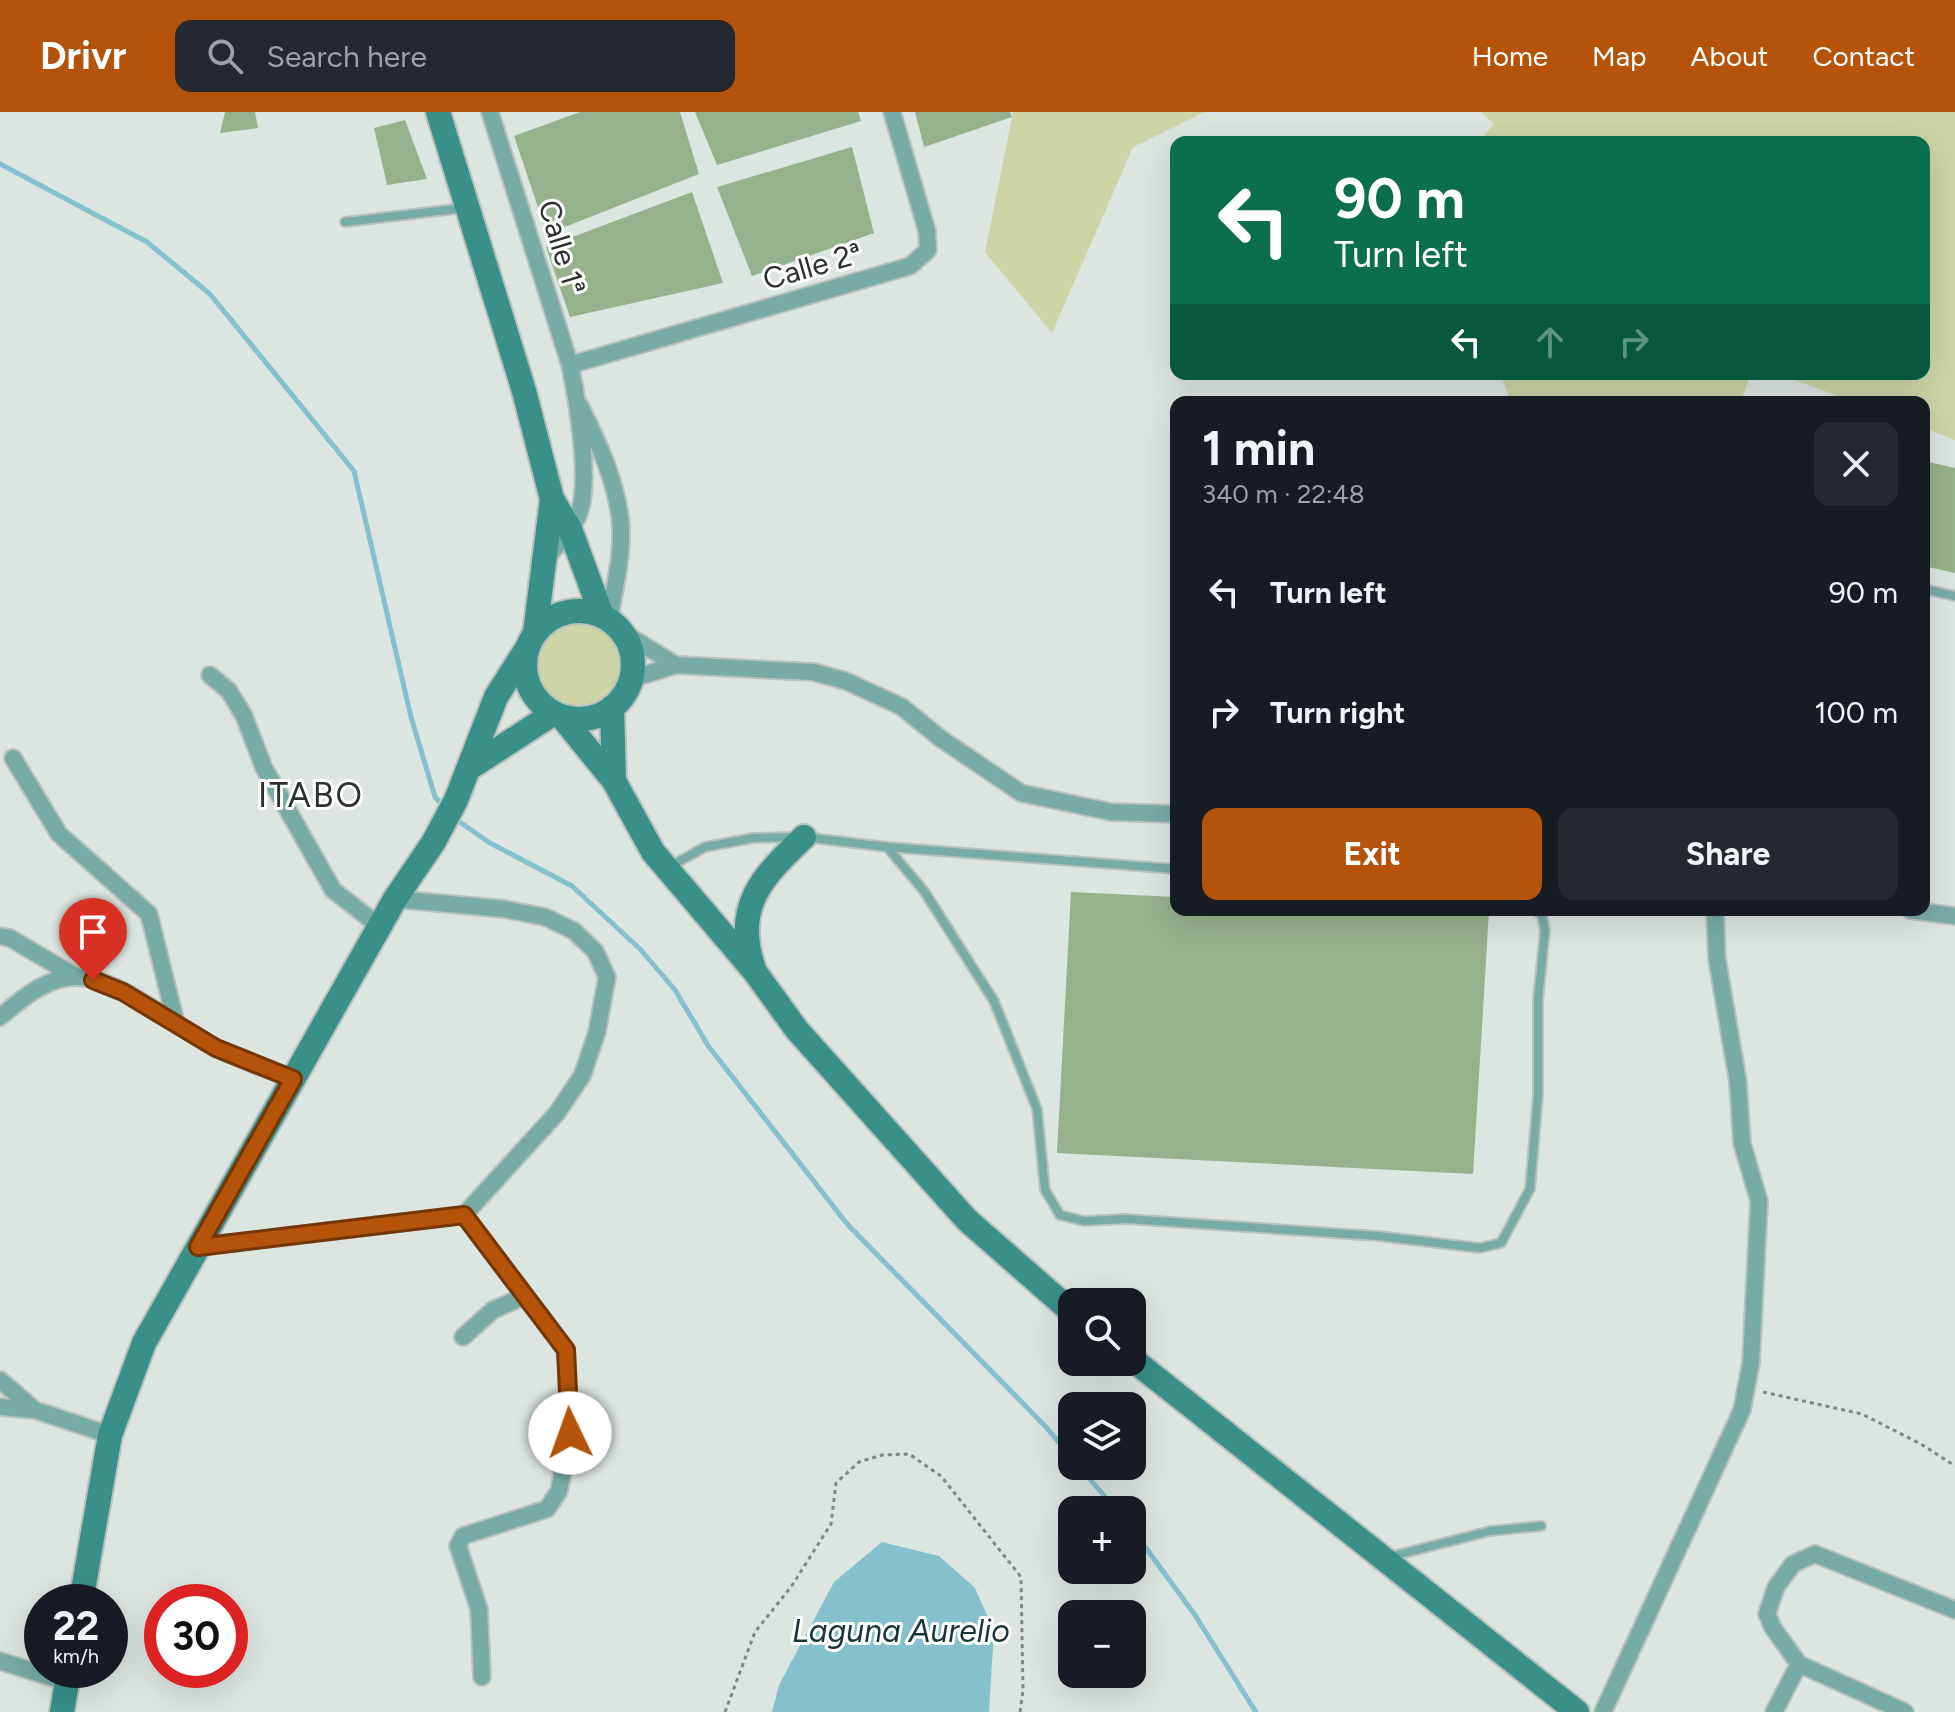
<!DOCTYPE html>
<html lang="en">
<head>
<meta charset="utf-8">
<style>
	:root { --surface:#171b24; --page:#242831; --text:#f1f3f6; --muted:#9ea1a6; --accent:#b45309 }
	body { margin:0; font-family:Figtree,sans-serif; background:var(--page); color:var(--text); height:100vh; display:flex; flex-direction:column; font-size:30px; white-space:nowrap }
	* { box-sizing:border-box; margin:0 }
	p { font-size:26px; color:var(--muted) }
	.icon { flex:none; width:44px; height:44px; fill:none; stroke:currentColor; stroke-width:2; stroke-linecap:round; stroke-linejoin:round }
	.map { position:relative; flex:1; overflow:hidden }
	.drawer { position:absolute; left:1170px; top:284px; width:760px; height:520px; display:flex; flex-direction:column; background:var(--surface); border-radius:16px; box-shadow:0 8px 32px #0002 }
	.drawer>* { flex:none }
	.guide { position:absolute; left:1170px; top:24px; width:760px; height:244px; border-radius:16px; box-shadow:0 8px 32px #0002; background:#0b6e4f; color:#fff; overflow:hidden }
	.buttons { position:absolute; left:1058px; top:1176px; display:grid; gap:16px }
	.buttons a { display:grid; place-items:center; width:88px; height:88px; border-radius:16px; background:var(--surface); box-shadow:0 8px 32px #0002; font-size:40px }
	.speed { position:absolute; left:24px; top:1472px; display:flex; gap:16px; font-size:40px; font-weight:700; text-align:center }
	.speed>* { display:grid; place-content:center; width:104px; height:104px; border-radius:50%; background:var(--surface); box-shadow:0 8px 32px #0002; line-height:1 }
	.speed small { font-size:20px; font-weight:400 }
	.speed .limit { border:12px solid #d22; background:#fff; color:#111 }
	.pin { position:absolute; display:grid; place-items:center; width:68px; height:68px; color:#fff; margin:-82px -34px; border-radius:50% 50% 50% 0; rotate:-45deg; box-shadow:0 0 8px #0007 }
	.pin .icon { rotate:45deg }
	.me { position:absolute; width:88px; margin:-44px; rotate:357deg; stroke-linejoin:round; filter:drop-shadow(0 0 6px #0008) }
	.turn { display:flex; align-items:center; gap:28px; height:168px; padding:0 32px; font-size:36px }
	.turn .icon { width:104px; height:104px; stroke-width:2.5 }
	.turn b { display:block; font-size:56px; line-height:68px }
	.lanes { display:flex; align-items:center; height:76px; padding:0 32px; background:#0003; justify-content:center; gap:40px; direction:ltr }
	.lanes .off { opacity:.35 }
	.round { display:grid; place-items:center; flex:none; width:84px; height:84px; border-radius:16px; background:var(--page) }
	.headline { display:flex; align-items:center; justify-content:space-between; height:136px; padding:0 32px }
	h1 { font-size:48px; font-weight:700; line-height:60px }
	.action { display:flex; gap:16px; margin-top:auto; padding:16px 32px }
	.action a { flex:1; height:92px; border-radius:16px; background:var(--accent); color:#fff; font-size:32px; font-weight:700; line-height:92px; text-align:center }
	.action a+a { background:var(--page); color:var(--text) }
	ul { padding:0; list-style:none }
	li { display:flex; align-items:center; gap:24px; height:120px; padding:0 32px }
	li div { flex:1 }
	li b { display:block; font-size:30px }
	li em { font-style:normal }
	header { display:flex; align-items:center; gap:48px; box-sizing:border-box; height:112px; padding:0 40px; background:var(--accent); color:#fff }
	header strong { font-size:38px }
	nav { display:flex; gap:44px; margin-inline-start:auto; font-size:28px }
	.search { width:560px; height:72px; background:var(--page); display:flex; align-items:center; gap:20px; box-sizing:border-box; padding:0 28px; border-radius:16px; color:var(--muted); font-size:30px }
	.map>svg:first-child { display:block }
	.green { fill:#cdd4a5 }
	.water { fill:#85c0cd }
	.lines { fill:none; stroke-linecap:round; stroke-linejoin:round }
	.stream { stroke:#85c0cd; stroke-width:5 }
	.building { fill:#94b28c }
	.lane-casing { stroke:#b9c1bc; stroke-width:12 }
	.street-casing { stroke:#b9c1bc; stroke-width:20 }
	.secondary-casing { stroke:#b9c1bc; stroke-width:28 }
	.path { stroke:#808683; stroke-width:3; stroke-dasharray:4 4; stroke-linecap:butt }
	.lane { stroke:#77aba6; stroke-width:8 }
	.street { stroke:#77aba6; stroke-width:16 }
	.secondary { stroke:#389089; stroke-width:24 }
	.route-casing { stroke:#753606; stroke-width:20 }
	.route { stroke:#b45309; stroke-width:14 }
	.labels { text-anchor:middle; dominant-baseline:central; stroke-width:6; stroke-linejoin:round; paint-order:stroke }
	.street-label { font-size:30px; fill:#2c302e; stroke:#fff }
	.water-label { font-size:32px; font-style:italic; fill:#17353b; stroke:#fff }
	.quarter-label { font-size:34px; letter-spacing:2px; fill:#2c302e; stroke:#fff }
</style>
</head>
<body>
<header>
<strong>Drivr</strong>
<div class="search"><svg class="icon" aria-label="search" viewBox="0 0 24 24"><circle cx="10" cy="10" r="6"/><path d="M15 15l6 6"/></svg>Search here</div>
<nav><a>Home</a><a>Map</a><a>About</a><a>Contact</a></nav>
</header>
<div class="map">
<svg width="1955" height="1600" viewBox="0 0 1955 1600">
	<rect width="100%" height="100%" fill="#dce5e0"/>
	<path class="green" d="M 1013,0 L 1205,0 L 1133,35 L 1052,221 L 985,140 Z
		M 1481,0 L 1955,0 L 1955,328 L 1924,316 L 1924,290 L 1854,290 L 1779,262 L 1924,262 L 1924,30 L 1479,30 L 1494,12 Z
		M 1500,262 L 1751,262 L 1740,290 L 1511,290 Z
		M532 552a47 47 0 1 1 94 0a47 47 0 1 1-94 0Z"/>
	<path class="water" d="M 882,1430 L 939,1444 L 975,1476 L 994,1519 L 989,1600 L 772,1600 L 779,1573 L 834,1470 Z"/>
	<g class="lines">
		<path class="stream" d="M 0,52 L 147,130 L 210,182 L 354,359 L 411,605 L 435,685 L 444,695
			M 454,706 L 490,731 L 572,774 L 640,837 L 675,878 L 709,935 L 848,1113 L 1046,1315 L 1072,1346
			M 1079,1354 L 1116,1398
			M 1132,1417 L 1195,1503 L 1256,1600"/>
	</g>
	<path class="building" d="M 225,0 L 255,0 L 258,16 L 220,21 Z
		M 580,0 L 680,0 L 699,62 L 547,122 L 514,24 Z
		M 695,0 L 858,0 L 861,9 L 717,53 Z
		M 915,0 L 1010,0 L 1012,5 L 924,35 Z
		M 405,8 L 427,67 L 387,73 L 374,16 Z
		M 852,35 L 874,121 L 752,164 L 717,75 Z
		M 692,80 L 723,171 L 570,205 L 546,135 Z
		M 1924,349 L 1955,356 L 1955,461 L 1924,454 Z
		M 1071,780 L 1176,785 L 1176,798 L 1489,799 L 1473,1062 L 1057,1041 Z"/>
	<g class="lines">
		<defs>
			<path id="lane" d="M 345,110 L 464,96
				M 1924,477 L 1955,484
				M 887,735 L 924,779 L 994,889 L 1037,997 L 1045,1078 L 1060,1103 L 1084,1109 L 1126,1107 L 1378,1124 L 1480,1136 L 1501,1131 L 1530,1077 L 1538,983 L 1538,888 L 1545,818 L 1542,803 L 1534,798
				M 669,755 L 705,735 L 753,726 L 804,725 L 887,735 L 1176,757
				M 1389,1445 L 1490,1419 L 1541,1414"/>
			<path id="street" d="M 490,0 L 570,253 C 577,287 591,369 579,401 C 573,418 558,432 546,446
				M 570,253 L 910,154 L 928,138 L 927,119 L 892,0
				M 580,294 C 599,332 618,373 621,416 C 622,447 614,478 609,508
				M 622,520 L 676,553
				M 210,563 L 229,579 L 244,604 L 264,656 L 333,778 L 379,814
				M 631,567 L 676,553 L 813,560 L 846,569 L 902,595 L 940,626 L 1021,681 L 1111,700 L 1176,702
				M 13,646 L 59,722 L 149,802 L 176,911
				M 1910,798 L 1955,804
				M 0,824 L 10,826 L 76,865
				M 0,905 C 21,888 46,865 75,865 C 118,864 179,918 218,937 C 242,948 268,957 293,967
				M 464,1103 L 566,1238 L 570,1321 L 559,1379 L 547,1397 L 463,1424 L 458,1434 L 479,1497 L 482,1565
				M 198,1135 L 464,1103 L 557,1001 L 582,964 L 597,920 L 607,865 L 595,839 L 574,819 L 545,805 L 504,797 L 395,787
				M 463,1225 L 493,1198 L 525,1184
				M 0,1268 L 35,1298
				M 0,1295 L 35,1298 L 110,1323
				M 0,1549 L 67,1570
				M 1799,1552 L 1905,1600
				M 1603,1600 L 1742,1298 L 1751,1250 L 1759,1089 L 1742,1031 L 1738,970 L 1717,847 L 1715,798
				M 1774,1600 L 1799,1552 L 1773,1516 L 1767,1502 L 1776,1475 L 1793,1452 L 1815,1442 L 1955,1498"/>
			<path id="secondary" d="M 438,0 L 524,279 L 552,387 L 570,417 L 602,504
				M525 553a54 54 0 1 1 108 0a54 54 0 1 1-108 0Z
				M 535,521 L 552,387
				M 612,595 L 614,669
				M 561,604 L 614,669 L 653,740 L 755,860 L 797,918 L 967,1108 L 1072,1200
				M 468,657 L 554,601
				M 753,854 C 733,794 763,764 804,725
				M 1132,1247 L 1577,1600
				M 81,1490 L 110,1323 L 144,1231 L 395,787 L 433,731 L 456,688 L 496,585 L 529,533
				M 62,1600 L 69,1558"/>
		</defs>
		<use href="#lane" class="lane-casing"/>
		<use href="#street" class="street-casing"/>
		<use href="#secondary" class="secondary-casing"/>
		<path class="path" d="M 1763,1280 L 1862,1302 L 1921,1332 L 1955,1354
			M 725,1600 L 755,1520 L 791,1475 L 831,1412 L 836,1371 L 859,1350 L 882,1343 L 909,1342 L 941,1364 L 1021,1465 L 1023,1579 L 1020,1600"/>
		<use href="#lane" class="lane"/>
		<use href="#street" class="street"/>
		<use href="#secondary" class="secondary"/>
	</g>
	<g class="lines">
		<defs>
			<path id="route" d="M 93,868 L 123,880 L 216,936 L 293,967 L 198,1135 L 464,1103 L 566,1238 L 570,1321"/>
		</defs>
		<use href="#route" class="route-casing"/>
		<use href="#route" class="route"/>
	</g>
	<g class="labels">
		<g class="street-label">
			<text transform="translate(562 135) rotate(73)">Calle 1ª</text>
			<text transform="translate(812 154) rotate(-16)">Calle 2ª</text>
		</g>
		<g class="water-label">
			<text x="901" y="1519">Laguna Aurelio</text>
		</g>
		<g class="quarter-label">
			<text x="311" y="683">ITABO</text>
		</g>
	</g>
</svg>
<div class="buttons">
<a><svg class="icon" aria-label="search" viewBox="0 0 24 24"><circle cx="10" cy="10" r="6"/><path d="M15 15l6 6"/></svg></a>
<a><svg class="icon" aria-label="layers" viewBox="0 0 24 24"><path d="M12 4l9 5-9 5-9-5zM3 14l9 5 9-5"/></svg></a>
<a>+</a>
<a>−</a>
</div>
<div class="speed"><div>22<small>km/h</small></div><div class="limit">30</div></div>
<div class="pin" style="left:93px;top:868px;background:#d93025"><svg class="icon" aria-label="arrive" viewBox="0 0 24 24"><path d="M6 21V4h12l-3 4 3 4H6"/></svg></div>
<svg class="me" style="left:570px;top:1321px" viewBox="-20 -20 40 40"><circle r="19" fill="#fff"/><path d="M0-13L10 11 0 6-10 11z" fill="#b45309"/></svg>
<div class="guide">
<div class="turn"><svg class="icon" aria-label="left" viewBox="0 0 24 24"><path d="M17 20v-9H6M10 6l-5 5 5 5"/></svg><div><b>90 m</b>Turn left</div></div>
<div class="lanes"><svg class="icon" aria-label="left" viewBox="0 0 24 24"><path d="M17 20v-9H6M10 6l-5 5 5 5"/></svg><svg class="icon off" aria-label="ahead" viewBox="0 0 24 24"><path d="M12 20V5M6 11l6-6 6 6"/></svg><svg class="icon off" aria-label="right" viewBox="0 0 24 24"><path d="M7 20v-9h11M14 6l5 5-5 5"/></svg></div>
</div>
<section class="drawer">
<div class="headline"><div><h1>1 min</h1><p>340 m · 22:48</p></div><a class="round"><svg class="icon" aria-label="close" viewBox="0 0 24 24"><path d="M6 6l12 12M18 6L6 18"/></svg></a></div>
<ul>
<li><svg class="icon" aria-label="left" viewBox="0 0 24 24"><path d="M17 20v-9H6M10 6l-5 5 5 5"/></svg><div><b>Turn left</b></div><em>90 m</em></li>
<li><svg class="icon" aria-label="right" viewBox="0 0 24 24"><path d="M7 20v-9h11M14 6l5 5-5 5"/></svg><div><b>Turn right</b></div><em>100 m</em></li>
</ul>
<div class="action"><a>Exit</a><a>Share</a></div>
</section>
</div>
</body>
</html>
